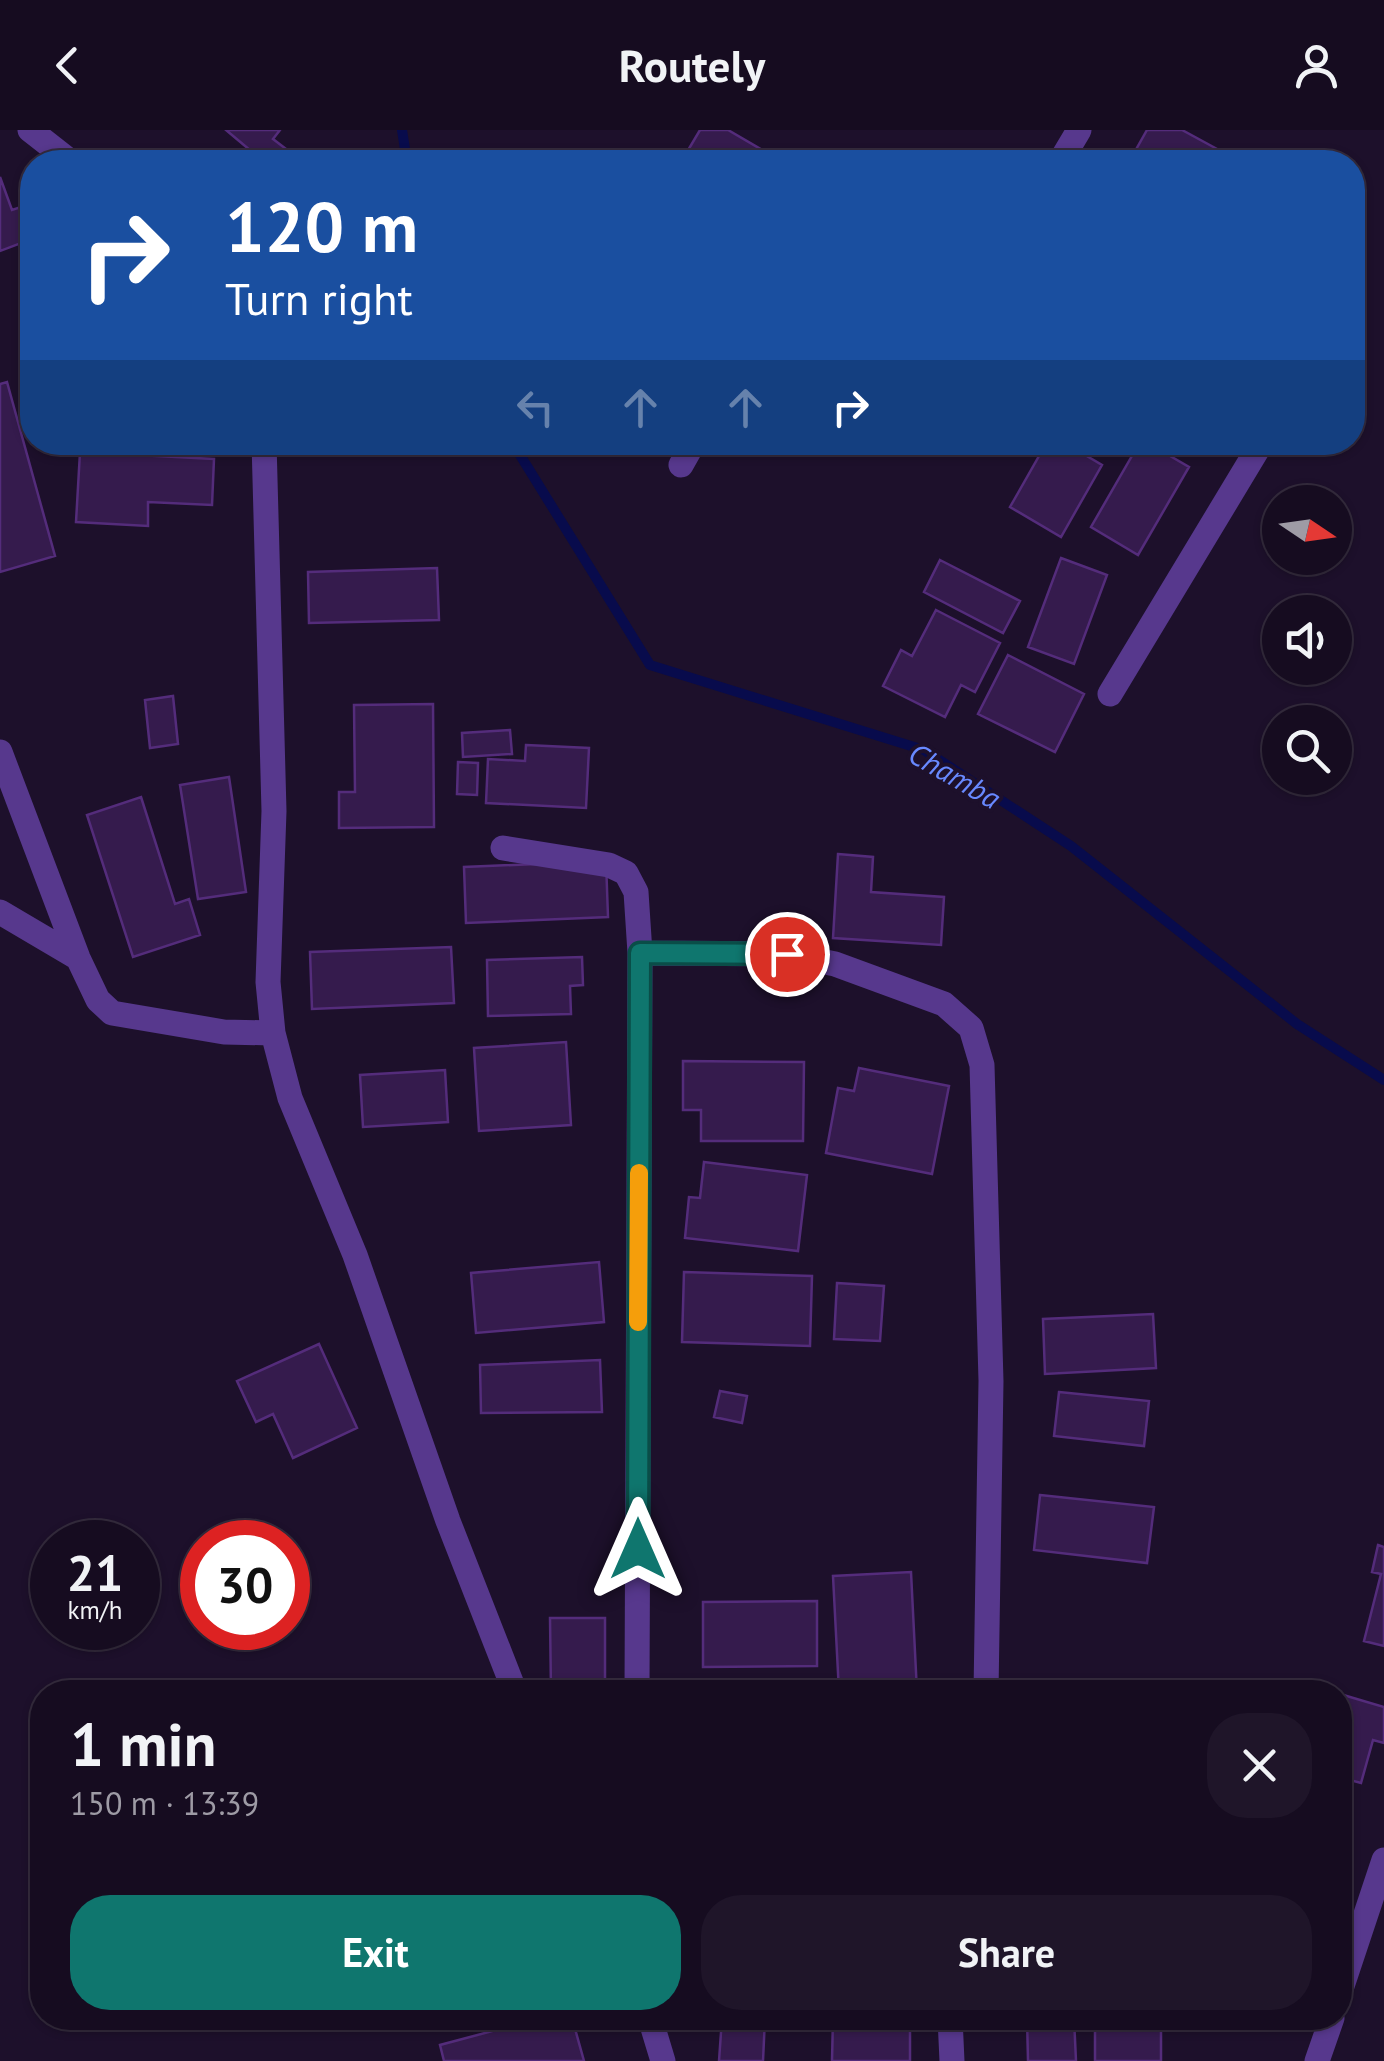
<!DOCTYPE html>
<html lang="en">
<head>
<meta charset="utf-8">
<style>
	:root { --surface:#160c20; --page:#1f1529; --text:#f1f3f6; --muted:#9e9ba5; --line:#352c3e; --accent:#0f766e }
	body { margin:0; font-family:"PT Sans",sans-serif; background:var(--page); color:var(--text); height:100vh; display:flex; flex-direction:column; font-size:38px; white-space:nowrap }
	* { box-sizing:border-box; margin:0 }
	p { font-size:32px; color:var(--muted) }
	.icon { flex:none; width:55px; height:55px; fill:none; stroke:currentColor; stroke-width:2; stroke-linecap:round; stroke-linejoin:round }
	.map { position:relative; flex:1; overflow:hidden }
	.sheet { position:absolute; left:30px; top:1550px; width:1322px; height:350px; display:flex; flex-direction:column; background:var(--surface); border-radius:40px; box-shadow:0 2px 8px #0004,0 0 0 2px var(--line) }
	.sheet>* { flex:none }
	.banner { position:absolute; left:20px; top:20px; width:1345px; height:305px; border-radius:40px; box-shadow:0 2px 8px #0004,0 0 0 2px var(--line); background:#1a4fa0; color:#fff; overflow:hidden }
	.needle { width:65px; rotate:103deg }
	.controls { position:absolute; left:1262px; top:355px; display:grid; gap:20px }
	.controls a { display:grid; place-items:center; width:90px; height:90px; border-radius:50%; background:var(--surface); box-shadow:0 2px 8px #0004,0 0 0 2px var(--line); font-size:50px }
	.speed { position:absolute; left:30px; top:1390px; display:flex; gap:20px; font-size:50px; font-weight:700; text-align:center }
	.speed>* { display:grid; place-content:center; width:130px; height:130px; border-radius:50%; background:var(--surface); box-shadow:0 2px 8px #0004,0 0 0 2px var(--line); line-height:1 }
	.speed small { font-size:25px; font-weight:400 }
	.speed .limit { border:15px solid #d22; background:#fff; color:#111 }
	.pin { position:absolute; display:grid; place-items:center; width:85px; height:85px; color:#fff; margin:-42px; border:5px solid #fff; border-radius:50%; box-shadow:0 2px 10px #0007 }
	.me { position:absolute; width:110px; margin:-55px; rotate:0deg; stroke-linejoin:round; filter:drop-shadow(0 0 8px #0008) }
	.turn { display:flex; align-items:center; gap:35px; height:210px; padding:0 40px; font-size:45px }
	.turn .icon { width:130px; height:130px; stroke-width:2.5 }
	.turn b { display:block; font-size:70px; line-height:85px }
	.lanes { display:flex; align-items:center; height:95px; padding:0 40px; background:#0003; justify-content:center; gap:50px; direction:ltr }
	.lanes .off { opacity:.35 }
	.round { display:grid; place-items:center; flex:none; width:105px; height:105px; border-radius:40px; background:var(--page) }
	.head { display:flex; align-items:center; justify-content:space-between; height:170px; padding:0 40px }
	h1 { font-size:60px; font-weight:600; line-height:75px }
	.button { display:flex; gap:20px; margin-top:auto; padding:20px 40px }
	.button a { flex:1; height:115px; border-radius:40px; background:var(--accent); color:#fff; font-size:40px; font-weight:600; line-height:115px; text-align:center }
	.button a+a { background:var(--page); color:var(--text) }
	header { display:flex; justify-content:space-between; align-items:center; height:130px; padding:0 40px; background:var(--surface); font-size:45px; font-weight:600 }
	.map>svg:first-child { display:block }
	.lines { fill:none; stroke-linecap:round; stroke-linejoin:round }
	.stream { stroke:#080b4c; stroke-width:10 }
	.building { fill:#351b4d; stroke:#542c7b; stroke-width:2.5 }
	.minor { stroke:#57388d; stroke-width:25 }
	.route-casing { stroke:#0a4d48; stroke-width:25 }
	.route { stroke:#0f766e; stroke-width:18 }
	.slow { stroke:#f59e0b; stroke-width:18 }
	.labels { text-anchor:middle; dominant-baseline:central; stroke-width:8; stroke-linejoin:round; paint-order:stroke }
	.water-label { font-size:30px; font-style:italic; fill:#6889ff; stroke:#1d102b }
</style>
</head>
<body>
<header><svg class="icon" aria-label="back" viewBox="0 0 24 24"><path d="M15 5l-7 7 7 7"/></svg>Routely<svg class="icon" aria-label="person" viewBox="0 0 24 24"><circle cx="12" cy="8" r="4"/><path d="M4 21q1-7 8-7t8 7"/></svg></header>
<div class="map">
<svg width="1384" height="1931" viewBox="0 0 1384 1931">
	<rect width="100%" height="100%" fill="#1d102b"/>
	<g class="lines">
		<path class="stream" d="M 402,0 L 407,32
			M 512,312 L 650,535 L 924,620 L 1071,716 L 1297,894 L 1384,950"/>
	</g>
	<path class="building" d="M 226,0 L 280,0 L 273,9 L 303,32 L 242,32 L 251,21 Z
		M 700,0 L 728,0 L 783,32 L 681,32 Z
		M 1147,0 L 1182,0 L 1241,32 L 1129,32 Z
		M 0,47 L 12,80 L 27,75 L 32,89 L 32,109 L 0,121 Z
		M 7,252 L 55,426 L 0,442 L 0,254 Z
		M 1047,312 L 1063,312 L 1102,335 L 1061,407 L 1010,377 Z
		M 1140,312 L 1146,312 L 1189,337 L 1138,425 L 1091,397 Z
		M 80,322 L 214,329 L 212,375 L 148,372 L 148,396 L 76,392 Z
		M 1061,428 L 1107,445 L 1074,534 L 1028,517 Z
		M 940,430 L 1020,471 L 1003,503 L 924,462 Z
		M 437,438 L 439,490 L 309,493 L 308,442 Z
		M 936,480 L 1000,513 L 975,562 L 961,555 L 945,587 L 883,556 L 901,520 L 912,526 Z
		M 1008,525 L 1084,564 L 1055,622 L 978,584 Z
		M 173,566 L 178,614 L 150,618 L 145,570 Z
		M 433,574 L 434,697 L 339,698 L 339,662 L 355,662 L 354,575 Z
		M 510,600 L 512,624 L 463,627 L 462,603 Z
		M 526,615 L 589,618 L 586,678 L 486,673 L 488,629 L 525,631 Z
		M 458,632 L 478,633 L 477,665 L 457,664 Z
		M 229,647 L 246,762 L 198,769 L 180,655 Z
		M 141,667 L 175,774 L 189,769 L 200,805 L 133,827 L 87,685 Z
		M 838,724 L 873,727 L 871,762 L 944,767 L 941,815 L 833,808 Z
		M 606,731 L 608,787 L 466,793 L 464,737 Z
		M 451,817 L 454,873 L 312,879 L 310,822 Z
		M 582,827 L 583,855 L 570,856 L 571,884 L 488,886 L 487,830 Z
		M 566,912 L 571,995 L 479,1001 L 474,918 Z
		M 683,931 L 804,932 L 803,1011 L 701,1011 L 701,980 L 683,980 Z
		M 859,938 L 949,956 L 932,1044 L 826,1023 L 838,958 L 854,961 Z
		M 445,940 L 448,992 L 363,997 L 360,945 Z
		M 704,1032 L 807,1045 L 798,1121 L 685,1108 L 689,1067 L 700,1068 Z
		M 599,1132 L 604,1192 L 476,1203 L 471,1143 Z
		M 684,1142 L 812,1146 L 810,1216 L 682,1212 Z
		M 837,1153 L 884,1156 L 880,1211 L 834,1209 Z
		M 1153,1184 L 1156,1238 L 1045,1244 L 1043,1189 Z
		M 319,1214 L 357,1298 L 293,1328 L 273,1284 L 256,1292 L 237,1251 Z
		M 600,1230 L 602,1282 L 481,1283 L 480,1235 Z
		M 720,1261 L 747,1266 L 742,1293 L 714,1287 Z
		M 1059,1262 L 1149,1271 L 1144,1316 L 1054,1306 Z
		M 1040,1365 L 1154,1377 L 1147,1433 L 1034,1420 Z
		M 1378,1415 L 1384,1417 L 1384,1516 L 1364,1511 L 1381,1444 L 1372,1442 Z
		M 911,1442 L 917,1562 L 839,1562 L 833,1446 Z
		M 817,1471 L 817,1536 L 703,1537 L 703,1472 Z
		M 550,1488 L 605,1488 L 605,1562 L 551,1562 Z
		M 673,1558 L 820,1559 L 820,1562 L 673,1562 Z
		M 1340,1564 L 1384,1577 L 1384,1613 L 1373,1610 L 1361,1653 L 1350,1650 L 1343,1672 L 1340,1671 Z
		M 541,1888 L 572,1888 L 584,1931 L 444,1931 L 440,1915 Z
		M 722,1888 L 765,1888 L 763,1931 L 719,1931 Z
		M 833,1888 L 910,1888 L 910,1931 L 832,1931 Z
		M 1027,1888 L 1074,1888 L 1076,1931 L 1028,1931 Z
		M 1095,1888 L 1161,1888 L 1161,1931 L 1095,1931 Z"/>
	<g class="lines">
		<path class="minor" d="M 30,0 L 71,32
			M 1060,32 L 1079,0
			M 264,312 L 274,681 L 268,852 L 273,903 L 290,968 L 355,1125 L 448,1391 L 515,1562
			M 681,335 L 694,312
			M 1110,564 L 1262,312
			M 0,622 L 78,828 L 98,870 L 112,883 L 224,902 L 273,903
			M 503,718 L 609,735 L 626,743 L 636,762 L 640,823 L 637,1562
			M 0,782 L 78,828
			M 640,823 L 787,824 L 835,834 L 944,874 L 971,898 L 982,935 L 991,1251 L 986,1562
			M 1340,1862 L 1384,1730
			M 650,1888 L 663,1931
			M 950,1888 L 952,1931
			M 1317,1931 L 1332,1888"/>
	</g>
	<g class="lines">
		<defs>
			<path id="route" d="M 638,1419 L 640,823 L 787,824"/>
		</defs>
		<use href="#route" class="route-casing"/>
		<use href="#route" class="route"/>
		<path class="slow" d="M 638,1192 L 639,1043"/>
	</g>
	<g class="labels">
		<g class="water-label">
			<text transform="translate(955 645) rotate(30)">Chamba</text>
		</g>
	</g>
</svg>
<div class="controls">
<a><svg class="needle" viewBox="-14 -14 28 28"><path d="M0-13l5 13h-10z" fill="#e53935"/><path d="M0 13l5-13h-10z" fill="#9e9ba5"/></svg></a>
<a><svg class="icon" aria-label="sound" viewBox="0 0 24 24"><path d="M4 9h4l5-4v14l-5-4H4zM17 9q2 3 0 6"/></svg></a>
<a><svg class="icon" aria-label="search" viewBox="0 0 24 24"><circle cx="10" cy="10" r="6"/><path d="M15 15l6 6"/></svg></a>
</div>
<div class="speed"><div>21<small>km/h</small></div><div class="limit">30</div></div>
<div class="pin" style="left:787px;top:824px;background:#d93025"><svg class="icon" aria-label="arrive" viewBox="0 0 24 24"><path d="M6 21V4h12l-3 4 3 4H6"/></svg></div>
<svg class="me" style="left:638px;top:1419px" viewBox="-20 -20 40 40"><path d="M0-17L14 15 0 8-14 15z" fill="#0f766e" stroke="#fff" stroke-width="4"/></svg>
<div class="banner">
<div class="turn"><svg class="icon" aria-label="right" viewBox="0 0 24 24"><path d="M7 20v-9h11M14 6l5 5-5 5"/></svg><div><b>120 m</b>Turn right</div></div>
<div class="lanes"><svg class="icon off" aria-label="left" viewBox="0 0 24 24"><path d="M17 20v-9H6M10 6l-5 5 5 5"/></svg><svg class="icon off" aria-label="ahead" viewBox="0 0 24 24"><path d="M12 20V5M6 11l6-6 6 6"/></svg><svg class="icon off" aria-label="ahead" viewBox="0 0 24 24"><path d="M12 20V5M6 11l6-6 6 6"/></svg><svg class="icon" aria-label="right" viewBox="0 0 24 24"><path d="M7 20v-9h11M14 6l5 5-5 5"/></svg></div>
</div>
<section class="sheet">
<div class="head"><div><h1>1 min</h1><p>150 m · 13:39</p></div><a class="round"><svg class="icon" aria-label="close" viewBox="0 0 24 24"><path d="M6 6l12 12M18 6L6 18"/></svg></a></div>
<div class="button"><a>Exit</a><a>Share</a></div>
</section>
</div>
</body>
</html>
